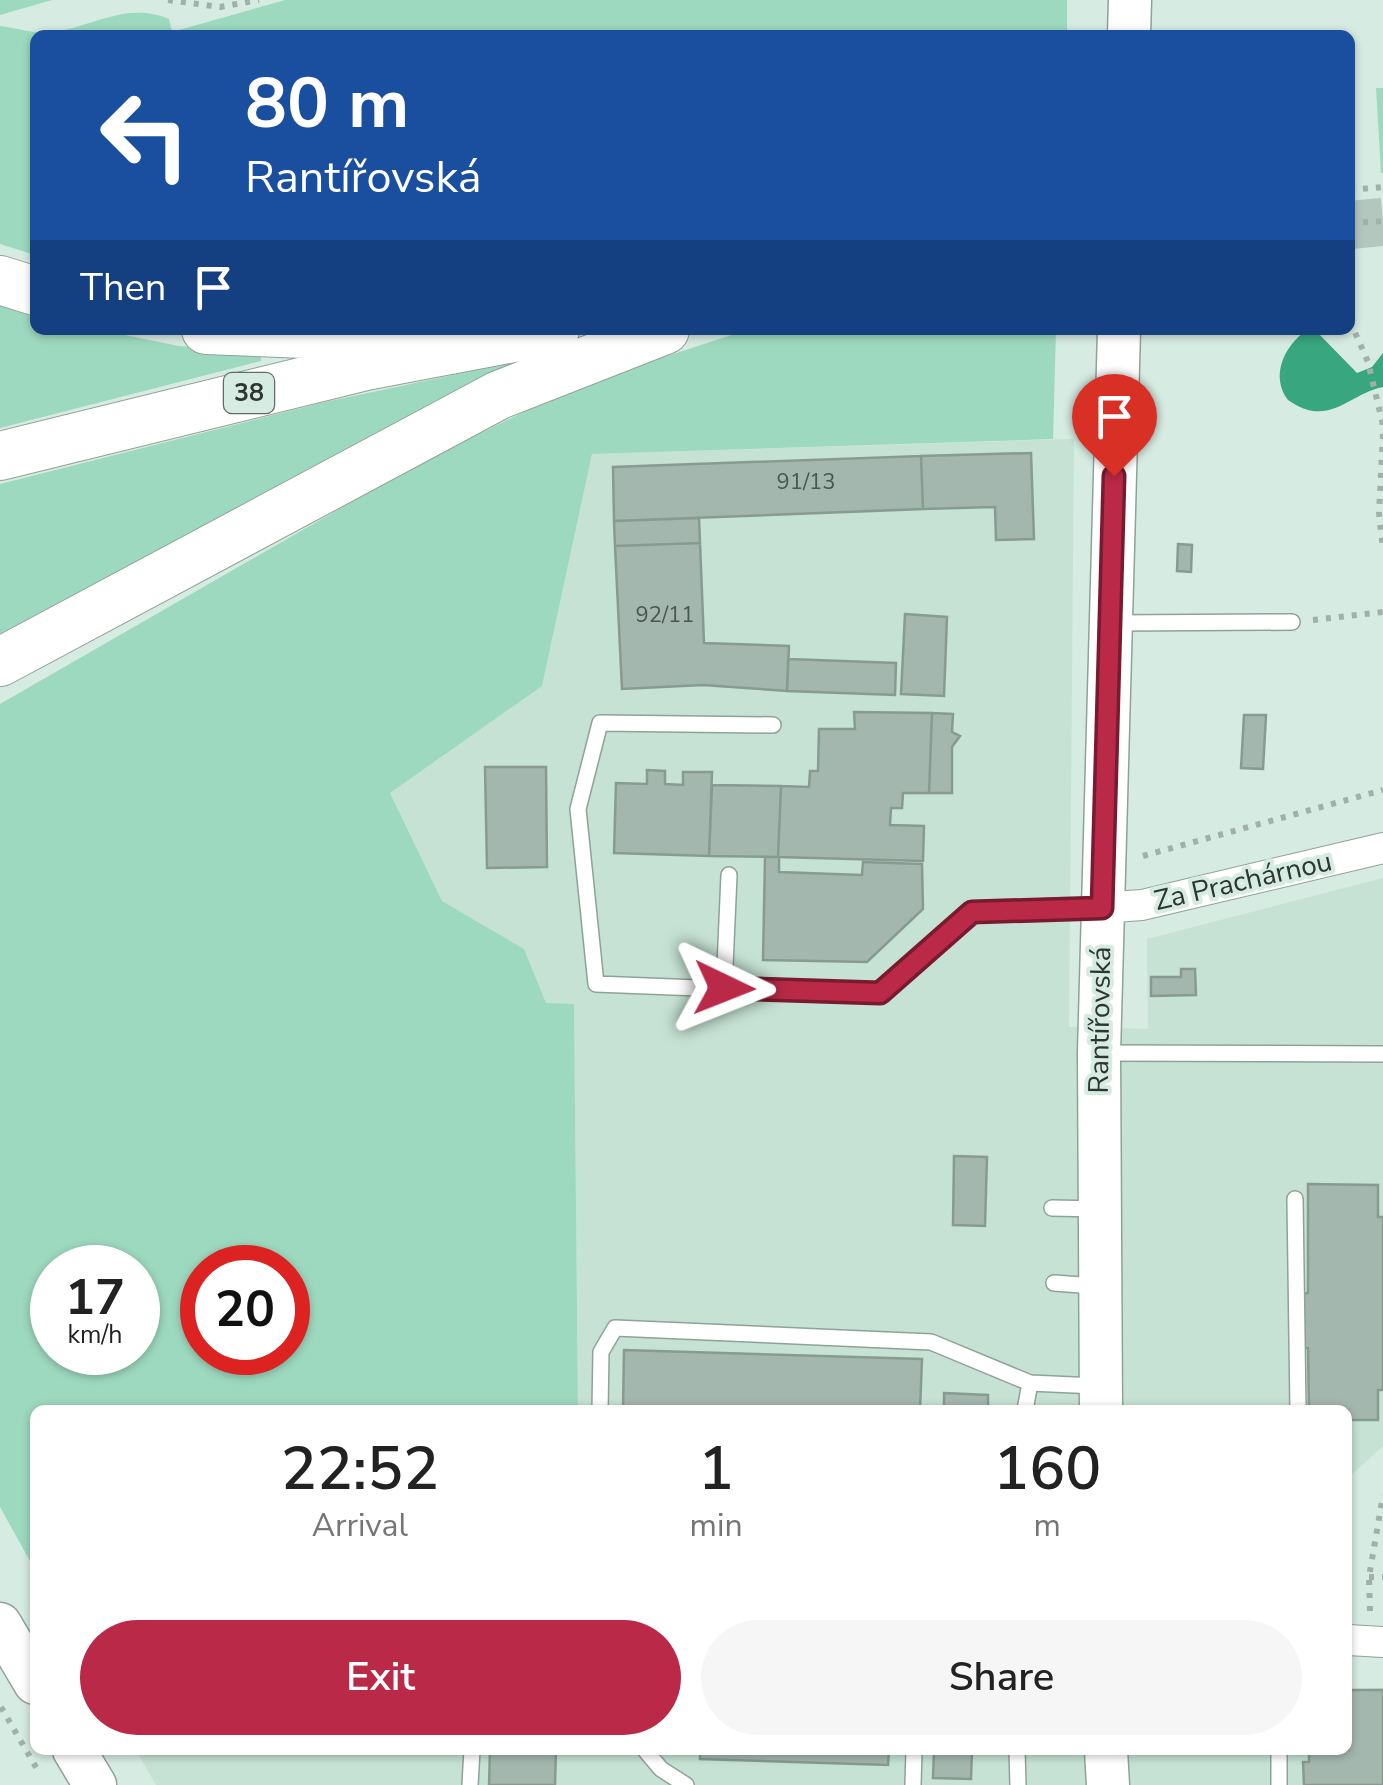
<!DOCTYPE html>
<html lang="en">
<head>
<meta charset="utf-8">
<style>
	:root { --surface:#fff; --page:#f6f6f6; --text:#222; --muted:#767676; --accent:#ba2947 }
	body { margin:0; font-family:"Nunito Sans",sans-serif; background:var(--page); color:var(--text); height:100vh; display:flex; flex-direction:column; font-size:38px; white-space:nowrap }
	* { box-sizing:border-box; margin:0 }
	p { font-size:32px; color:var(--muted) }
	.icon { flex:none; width:55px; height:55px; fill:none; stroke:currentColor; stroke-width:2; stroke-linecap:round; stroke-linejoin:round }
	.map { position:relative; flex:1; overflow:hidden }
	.panel { position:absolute; left:30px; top:1405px; width:1322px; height:350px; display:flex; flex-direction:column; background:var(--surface); border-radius:15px; box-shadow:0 2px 8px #0004 }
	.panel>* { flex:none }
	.guide { position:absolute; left:30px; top:30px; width:1325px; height:305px; border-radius:15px; box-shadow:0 2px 8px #0004; background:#1a4fa0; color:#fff; overflow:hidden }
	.speed { position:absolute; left:30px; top:1245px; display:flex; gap:20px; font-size:50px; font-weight:700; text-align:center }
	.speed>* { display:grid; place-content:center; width:130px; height:130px; border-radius:50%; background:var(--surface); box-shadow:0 2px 8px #0004; line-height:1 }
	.speed small { font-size:25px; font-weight:400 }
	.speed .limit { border:15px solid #d22; background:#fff; color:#111 }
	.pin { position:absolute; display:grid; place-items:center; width:85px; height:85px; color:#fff; margin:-102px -42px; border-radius:50% 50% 50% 0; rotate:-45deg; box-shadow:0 0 10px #0007 }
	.pin .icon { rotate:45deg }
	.me { position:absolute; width:110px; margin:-55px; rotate:92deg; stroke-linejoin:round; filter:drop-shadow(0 0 8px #0008) }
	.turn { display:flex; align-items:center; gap:35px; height:210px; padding:0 50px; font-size:45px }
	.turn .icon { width:130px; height:130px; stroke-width:2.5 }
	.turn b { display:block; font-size:70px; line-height:85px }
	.then { display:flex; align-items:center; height:95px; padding:0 50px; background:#0003; gap:20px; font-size:38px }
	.eta { display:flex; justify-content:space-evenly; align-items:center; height:170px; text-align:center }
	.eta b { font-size:60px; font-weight:600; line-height:70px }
	.cta { display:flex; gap:20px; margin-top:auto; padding:20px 50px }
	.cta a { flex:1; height:115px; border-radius:60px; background:var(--accent); color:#fff; font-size:40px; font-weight:600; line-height:115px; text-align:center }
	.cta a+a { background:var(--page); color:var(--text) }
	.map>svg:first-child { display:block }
	.built { fill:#c5e2d4 }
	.green { fill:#9dd9be; fill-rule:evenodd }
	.water { fill:#38a67e }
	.building { fill:#a3b7ae; stroke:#879b91; stroke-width:2.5 }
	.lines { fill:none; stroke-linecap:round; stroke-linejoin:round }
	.primary-tunnel { stroke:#b4c7be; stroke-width:48; stroke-dasharray:48 24; stroke-linecap:butt }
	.lane-casing { stroke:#8fa299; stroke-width:18 }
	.street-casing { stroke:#8fa299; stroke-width:32 }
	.secondary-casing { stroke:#8fa299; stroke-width:45 }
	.primary-casing { stroke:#8fa299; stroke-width:50 }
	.path { stroke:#a1b1a9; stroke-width:6; stroke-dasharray:5 8; stroke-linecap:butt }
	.lane { stroke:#fff; stroke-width:15 }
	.street { stroke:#fff; stroke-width:30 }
	.secondary { stroke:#fff; stroke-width:42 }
	.primary { stroke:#fff; stroke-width:48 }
	.route-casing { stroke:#791b2e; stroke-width:25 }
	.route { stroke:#ba2947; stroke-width:18 }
	.labels { text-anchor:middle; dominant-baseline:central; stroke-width:8; stroke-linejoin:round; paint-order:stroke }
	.number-label { font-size:22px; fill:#4b5651 }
	.shield { fill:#d6ebe1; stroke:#606c66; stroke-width:2.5 }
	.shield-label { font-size:25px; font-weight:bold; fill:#2e3632 }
	.street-label { font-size:28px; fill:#2e3632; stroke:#d6ebe1 }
</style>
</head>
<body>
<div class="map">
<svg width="1383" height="1785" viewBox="0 0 1383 1785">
	<rect width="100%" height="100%" fill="#d6ebe1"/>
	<path class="built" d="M 1074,439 L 1069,1027 L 1148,1029 L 1147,939 L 1383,878 L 1383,1446 L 1348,1478 L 1348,1410 L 578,1410 L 574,1005 L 546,1003 L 524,949 L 442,901 L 390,793 L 542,686 L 592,454 Z
		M 1383,1688 L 1383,1785 L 156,1785 L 136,1750 L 1348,1750 L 1348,1689 Z"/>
	<path class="green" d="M 0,0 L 52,0 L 0,15 Z
		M 285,0 L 1067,0 L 1067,35 L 35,35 L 35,255 L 0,244 L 0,26 C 17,28 38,35 55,32 C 97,25 127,2 169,19 L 172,32 Z
		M 1376,88 L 1383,88 L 1383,173 L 1381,173 Z
		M 0,299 L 35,311 L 35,330 L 100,330 L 179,346 L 261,352 L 261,361 L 0,428 Z
		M 747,330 L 1056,330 L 1053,439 L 592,454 L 542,686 L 390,793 L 442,901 L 524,949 L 546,1003 L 574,1004 L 578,1410 L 35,1410 L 35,1570 L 0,1507 L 0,704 L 414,466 L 581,384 ZM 52,1268 L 138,1268 L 138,1352 L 52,1352 ZM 202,1268 L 288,1268 L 288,1352 L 202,1352 Z
		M 524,360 L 0,639 L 0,484 L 325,402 Z"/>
	<path class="water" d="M 1307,330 L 1317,332 L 1357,373 L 1372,367 L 1383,353 L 1383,387 C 1348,394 1329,429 1288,400 C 1270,376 1284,346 1307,330 Z"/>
	<path class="building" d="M 1031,453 L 1034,539 L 996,540 L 995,507 L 923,509 L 921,456 Z
		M 921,456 L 923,509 L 614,521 L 613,467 Z
		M 699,518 L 700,543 L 615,546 L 614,521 Z
		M 700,543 L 704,643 L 789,646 L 787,691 L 703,685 L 622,689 L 615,546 Z
		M 1178,544 L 1192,545 L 1191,572 L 1177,571 Z
		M 905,614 L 947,617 L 944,696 L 901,694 Z
		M 788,659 L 896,663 L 895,695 L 787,691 Z
		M 854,712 L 932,713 L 929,793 L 903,793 L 902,808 L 891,808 L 890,825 L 924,826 L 923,861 L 778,857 L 781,786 L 809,787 L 810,771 L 818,771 L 819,729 L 855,729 Z
		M 932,713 L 953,714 L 952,732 L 960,736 L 952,747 L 952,793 L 929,793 Z
		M 1244,715 L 1266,715 L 1263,769 L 1241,768 Z
		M 485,767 L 546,767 L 547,867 L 487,868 Z
		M 647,770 L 665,771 L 665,784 L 683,785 L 683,772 L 712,772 L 709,856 L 614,853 L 616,783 L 647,784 Z
		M 712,785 L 781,786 L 778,857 L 709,856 Z
		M 765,857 L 779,857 L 779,872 L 862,875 L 863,862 L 922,864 L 923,909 L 867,962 L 763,960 Z
		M 1181,969 L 1195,969 L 1196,995 L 1151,996 L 1151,977 L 1181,977 Z
		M 954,1156 L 987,1157 L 985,1226 L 953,1225 Z
		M 1308,1184 L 1378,1185 L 1378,1217 L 1383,1217 L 1383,1390 L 1378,1390 L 1378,1420 L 1348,1420 L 1348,1410 L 1309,1410 L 1308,1348 L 1301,1348 L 1300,1294 L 1308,1293 Z
		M 624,1350 L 922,1359 L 920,1410 L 623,1410 Z
		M 944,1393 L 988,1395 L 988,1410 L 944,1410 Z
		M 1348,1690 L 1383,1690 L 1383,1785 L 1304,1785 L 1303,1762 L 1309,1762 L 1309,1750 L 1348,1750 Z
		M 490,1750 L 556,1750 L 555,1785 L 489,1785 Z
		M 700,1750 L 889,1750 L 888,1765 L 700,1759 Z
		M 934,1750 L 972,1750 L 971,1779 L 933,1778 Z"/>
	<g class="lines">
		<path class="primary-tunnel" d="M 1350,225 L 1383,222"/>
		<defs>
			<path id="lane" d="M 1116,623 L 1292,622
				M 729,875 L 724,989 L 880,993 L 972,912 L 1101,908
				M 724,989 L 596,984 L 578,809 L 600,723 L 773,725
				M 1102,1053 L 1383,1054
				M 1295,1199 L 1298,1410
				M 1052,1208 L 1098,1209
				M 1054,1283 L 1095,1286
				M 600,1410 L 601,1352 L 615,1328 L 931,1342 L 1030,1383 L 1096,1386
				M 1025,1410 L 1030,1383
				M 645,1750 L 661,1769 L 686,1785
				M 1017,1750 L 1018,1785
				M 1279,1750 L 1279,1785
				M 470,1785 L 472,1750
				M 913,1785 L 914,1750"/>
			<path id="street" d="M 1101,908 L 1142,905 L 1383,848
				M 1348,1640 L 1383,1642"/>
			<path id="secondary" d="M 1129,35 L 1130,0
				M 1101,1410 L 1099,1053 L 1119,330
				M 0,1624 L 35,1683
				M 74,1750 L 95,1785
				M 1106,1750 L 1108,1785"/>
			<path id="primary" d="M 0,280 L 35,291
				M 206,330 L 407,338
				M 0,456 L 366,366 L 555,330
				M 0,662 L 499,395 L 665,330"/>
		</defs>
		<use href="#lane" class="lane-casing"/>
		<use href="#street" class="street-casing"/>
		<use href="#secondary" class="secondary-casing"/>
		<use href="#primary" class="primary-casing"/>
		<path class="path" d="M 168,0 L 220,7 L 259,0
			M 1350,190 L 1383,187
			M 1350,223 L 1383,221
			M 1350,321 L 1368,362 L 1383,425
			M 1383,434 L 1379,513 L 1383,550
			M 1313,620 L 1383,612
			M 1143,856 L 1383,790
			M 1369,1577 L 1383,1577
			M 1370,1611 L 1369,1577 L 1383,1495
			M 1,1707 L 37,1769"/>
		<use href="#lane" class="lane"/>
		<use href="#street" class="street"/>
		<use href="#secondary" class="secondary"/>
		<use href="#primary" class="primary"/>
	</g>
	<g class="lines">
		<defs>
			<path id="route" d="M 724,988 L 880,993 L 972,912 L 1102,908 L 1114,476"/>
		</defs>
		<use href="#route" class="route-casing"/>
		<use href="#route" class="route"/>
	</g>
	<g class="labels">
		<g class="number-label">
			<text x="806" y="482">91/13</text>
			<text x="665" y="615">92/11</text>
		</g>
		<rect class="shield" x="224" y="373" width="50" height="40" rx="8"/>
		<g class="shield-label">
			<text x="249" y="393">38</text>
		</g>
		<g class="street-label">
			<text transform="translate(1243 881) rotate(-13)">Za Prachárnou</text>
			<text transform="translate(1100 1020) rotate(-89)">Rantířovská</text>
		</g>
	</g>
</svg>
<div class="speed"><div>17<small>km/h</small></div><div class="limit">20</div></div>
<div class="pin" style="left:1114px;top:476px;background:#d93025"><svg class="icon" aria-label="arrive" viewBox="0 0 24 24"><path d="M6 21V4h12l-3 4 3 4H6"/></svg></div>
<svg class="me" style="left:724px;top:988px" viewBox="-20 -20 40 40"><path d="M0-17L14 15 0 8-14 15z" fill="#ba2947" stroke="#fff" stroke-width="4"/></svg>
<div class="guide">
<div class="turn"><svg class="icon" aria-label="left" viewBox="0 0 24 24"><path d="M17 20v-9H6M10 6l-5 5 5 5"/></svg><div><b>80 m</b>Rantířovská</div></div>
<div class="then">Then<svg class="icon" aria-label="arrive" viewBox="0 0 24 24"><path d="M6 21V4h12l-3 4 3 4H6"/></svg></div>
</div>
<section class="panel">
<div class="eta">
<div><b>22:52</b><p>Arrival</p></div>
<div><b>1</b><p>min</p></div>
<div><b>160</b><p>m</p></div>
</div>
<div class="cta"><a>Exit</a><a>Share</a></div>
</section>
</div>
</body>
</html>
